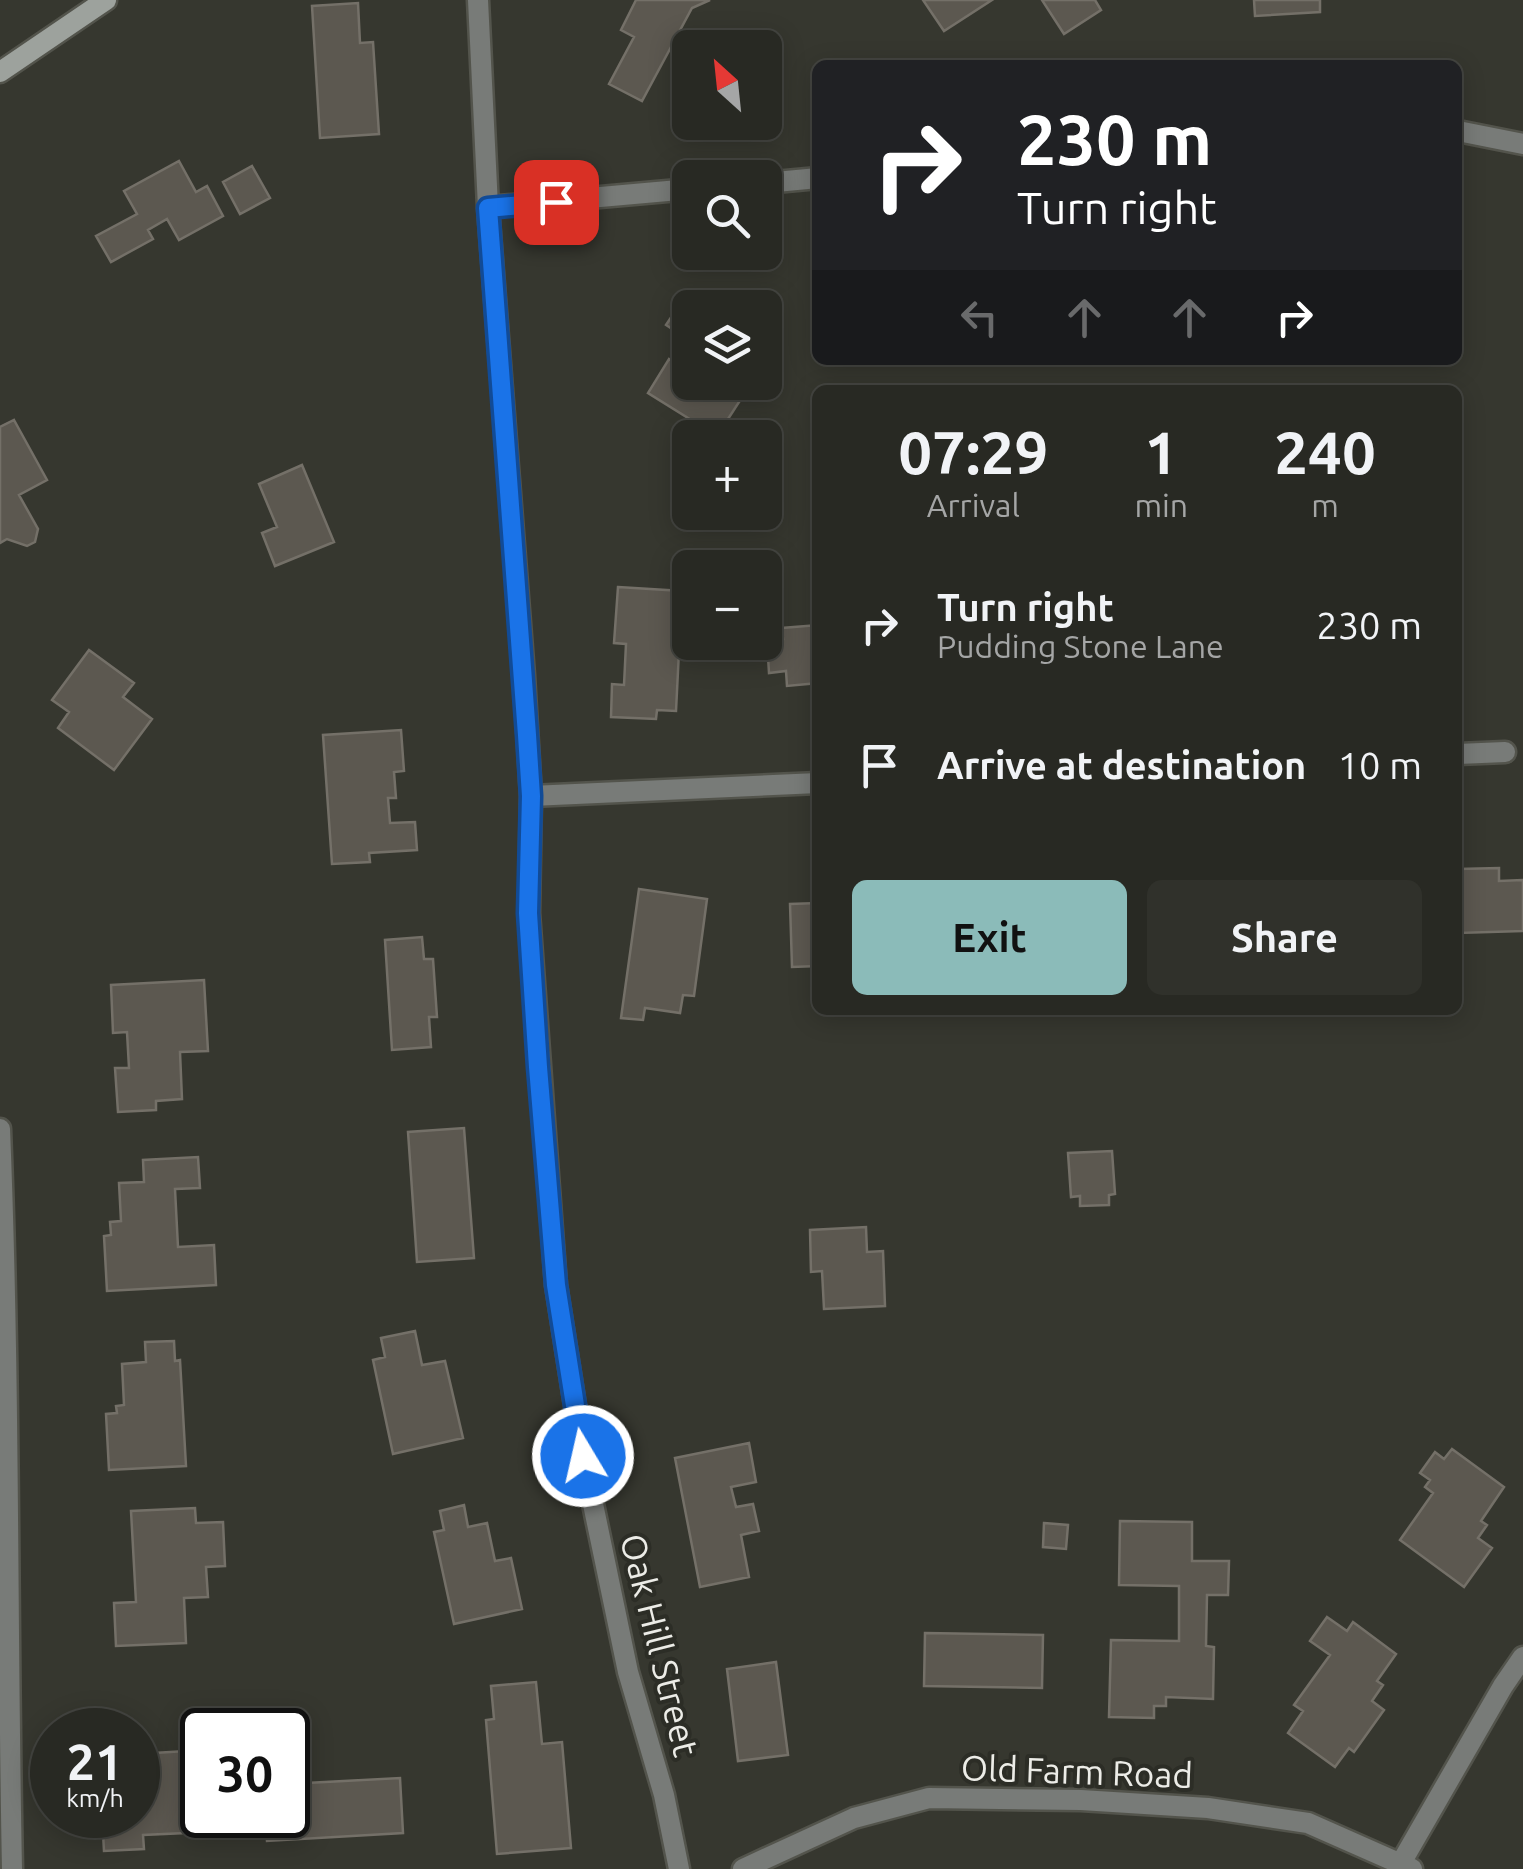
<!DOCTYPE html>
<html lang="en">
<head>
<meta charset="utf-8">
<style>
	:root { --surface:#282923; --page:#30312b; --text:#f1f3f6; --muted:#a5a6a6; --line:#444541; --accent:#8bbbb9 }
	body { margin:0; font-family:Ubuntu,sans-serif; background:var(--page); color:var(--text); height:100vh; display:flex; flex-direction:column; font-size:38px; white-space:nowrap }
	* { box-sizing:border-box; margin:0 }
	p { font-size:32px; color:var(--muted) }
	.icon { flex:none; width:55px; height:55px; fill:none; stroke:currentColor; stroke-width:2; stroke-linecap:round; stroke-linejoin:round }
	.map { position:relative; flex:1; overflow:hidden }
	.side { position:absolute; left:812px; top:385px; width:650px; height:630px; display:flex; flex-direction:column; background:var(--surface); border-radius:15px; box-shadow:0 5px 25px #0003,0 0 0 2px var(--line) }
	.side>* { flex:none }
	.top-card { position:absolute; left:812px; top:60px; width:650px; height:305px; border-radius:15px; box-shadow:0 5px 25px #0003,0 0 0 2px var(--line); background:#202124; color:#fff; overflow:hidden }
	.needle { width:65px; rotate:333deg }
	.buttons { position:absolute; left:672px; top:30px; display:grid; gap:20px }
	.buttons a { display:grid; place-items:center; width:110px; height:110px; border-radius:15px; background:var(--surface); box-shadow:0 5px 25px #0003,0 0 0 2px var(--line); font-size:50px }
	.speed { position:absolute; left:30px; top:1708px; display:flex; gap:20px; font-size:50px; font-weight:700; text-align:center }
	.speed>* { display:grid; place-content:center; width:130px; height:130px; border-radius:50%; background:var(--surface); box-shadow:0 5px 25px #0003,0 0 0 2px var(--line); line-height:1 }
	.speed small { font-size:25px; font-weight:400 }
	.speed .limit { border:5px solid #111; border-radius:15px; background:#fff; color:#111 }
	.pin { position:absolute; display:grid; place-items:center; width:85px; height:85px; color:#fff; margin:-42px; border-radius:20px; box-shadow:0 5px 15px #0006 }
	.me { position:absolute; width:110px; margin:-55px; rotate:351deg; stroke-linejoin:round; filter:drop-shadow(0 0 8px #0008) }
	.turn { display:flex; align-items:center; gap:35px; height:210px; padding:0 40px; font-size:45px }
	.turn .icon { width:130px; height:130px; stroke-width:2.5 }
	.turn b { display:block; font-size:70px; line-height:85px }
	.lanes { display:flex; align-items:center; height:95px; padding:0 40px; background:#0003; justify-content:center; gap:50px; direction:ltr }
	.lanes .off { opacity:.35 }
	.eta { display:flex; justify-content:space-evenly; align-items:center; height:170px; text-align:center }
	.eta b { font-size:60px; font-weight:600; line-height:70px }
	.action { display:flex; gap:20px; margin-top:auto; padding:20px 40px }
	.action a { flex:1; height:115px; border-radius:15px; background:var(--accent); color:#111; font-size:40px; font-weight:600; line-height:115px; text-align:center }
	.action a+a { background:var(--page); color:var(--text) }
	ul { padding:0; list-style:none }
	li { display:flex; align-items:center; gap:30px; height:140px; padding:0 40px }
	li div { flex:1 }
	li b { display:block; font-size:38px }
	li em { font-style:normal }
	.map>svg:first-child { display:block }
	.building { fill:#5c5850; stroke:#747068; stroke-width:2.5 }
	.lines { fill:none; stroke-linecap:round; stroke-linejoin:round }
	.street-casing { stroke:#53544c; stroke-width:25 }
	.secondary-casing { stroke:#53544c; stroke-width:25 }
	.street { stroke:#787b78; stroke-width:20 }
	.secondary { stroke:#9da29d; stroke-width:20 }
	.route-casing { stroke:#114b97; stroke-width:25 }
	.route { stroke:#1a73e8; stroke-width:18 }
	.labels { text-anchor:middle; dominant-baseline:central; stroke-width:8; stroke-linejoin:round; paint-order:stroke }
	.street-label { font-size:35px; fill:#ecece7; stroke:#2c2d26 }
</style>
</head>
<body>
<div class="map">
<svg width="1523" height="1869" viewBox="0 0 1523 1869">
	<rect width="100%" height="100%" fill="#36372f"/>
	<path class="building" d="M 636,0 L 710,0 L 692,8 L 642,101 L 609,84 L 634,37 L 621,30 Z
		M 923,0 L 992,0 L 944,31 Z
		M 1042,0 L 1095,0 L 1101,10 L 1064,34 Z
		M 1254,0 L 1320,0 L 1320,12 L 1255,16 Z
		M 358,3 L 360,43 L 373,42 L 379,134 L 320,138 L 312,6 Z
		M 179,161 L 196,192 L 207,186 L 223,216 L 179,240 L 167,219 L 148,230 L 153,239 L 111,262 L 96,236 L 137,214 L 124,191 Z
		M 252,166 L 270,198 L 240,214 L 223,182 Z
		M 688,292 L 713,308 L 690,308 L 690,341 L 666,325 Z
		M 690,342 L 690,382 L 752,382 L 717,436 L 648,393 L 669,359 L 676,364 Z
		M 14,420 L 47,480 L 19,495 L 38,529 L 35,542 L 27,546 L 7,539 L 0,543 L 0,427 Z
		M 302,465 L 334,542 L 275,566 L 262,533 L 277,527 L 259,484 Z
		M 618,587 L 682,591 L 676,711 L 657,710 L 656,719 L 611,717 L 612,684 L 624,685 L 626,644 L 614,643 Z
		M 818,625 L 818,683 L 787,686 L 786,671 L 769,673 L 767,640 L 783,639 L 782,628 Z
		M 89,650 L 134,683 L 123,697 L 152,719 L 114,770 L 58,728 L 69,712 L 52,700 Z
		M 401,730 L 404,771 L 394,772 L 396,798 L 388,798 L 390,823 L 415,822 L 417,850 L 369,853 L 370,862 L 332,864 L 323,735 Z
		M 1499,868 L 1499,881 L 1523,880 L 1523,931 L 1458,933 L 1458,869 Z
		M 639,889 L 707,899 L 694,996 L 683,995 L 680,1013 L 645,1008 L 643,1020 L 621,1018 Z
		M 818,903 L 818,966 L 792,967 L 790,904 Z
		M 422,937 L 424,959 L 433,959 L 437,1017 L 429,1017 L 431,1047 L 392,1050 L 385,940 Z
		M 204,980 L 208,1051 L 180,1052 L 182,1099 L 156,1101 L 156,1110 L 118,1112 L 115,1068 L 129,1068 L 127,1032 L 113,1033 L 111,985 Z
		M 464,1128 L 474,1258 L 417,1262 L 408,1132 Z
		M 1112,1151 L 1115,1194 L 1109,1195 L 1109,1205 L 1080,1206 L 1080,1196 L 1071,1197 L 1068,1153 Z
		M 198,1157 L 200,1188 L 175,1189 L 178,1247 L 214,1245 L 216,1285 L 107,1291 L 104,1236 L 111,1235 L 110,1222 L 121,1221 L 119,1183 L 144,1182 L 143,1160 Z
		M 866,1227 L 867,1252 L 883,1251 L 885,1306 L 824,1309 L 822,1271 L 811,1272 L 810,1230 Z
		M 415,1331 L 422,1365 L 445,1361 L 463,1438 L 393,1454 L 373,1360 L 385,1357 L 381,1338 Z
		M 174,1341 L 175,1361 L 180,1360 L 186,1466 L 109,1470 L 106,1414 L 117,1413 L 116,1406 L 124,1405 L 122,1364 L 146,1362 L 145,1342 Z
		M 749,1443 L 756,1482 L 731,1487 L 736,1507 L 753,1504 L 759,1531 L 741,1535 L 749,1577 L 700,1587 L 675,1458 Z
		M 1452,1449 L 1504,1487 L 1481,1521 L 1487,1525 L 1478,1538 L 1492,1548 L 1464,1587 L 1400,1540 L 1433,1493 L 1425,1487 L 1430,1480 L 1420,1473 L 1435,1452 L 1444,1459 Z
		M 464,1505 L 468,1527 L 487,1523 L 495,1561 L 511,1558 L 522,1609 L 454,1624 L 434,1532 L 444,1530 L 440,1511 Z
		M 195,1508 L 196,1523 L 223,1522 L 225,1566 L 206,1567 L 208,1597 L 184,1598 L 186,1643 L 116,1646 L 114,1603 L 136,1602 L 131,1511 Z
		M 1120,1521 L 1192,1522 L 1192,1561 L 1229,1561 L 1228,1595 L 1207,1595 L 1206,1646 L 1214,1647 L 1213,1699 L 1166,1697 L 1166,1706 L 1154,1706 L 1154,1718 L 1109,1717 L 1111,1640 L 1179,1641 L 1179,1586 L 1119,1585 Z
		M 1044,1523 L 1068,1525 L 1066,1549 L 1043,1547 Z
		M 1327,1617 L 1347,1631 L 1353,1622 L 1396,1654 L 1377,1681 L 1383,1685 L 1372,1701 L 1384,1710 L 1354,1752 L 1349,1748 L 1335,1767 L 1288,1733 L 1303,1711 L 1294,1705 L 1330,1655 L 1310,1641 Z
		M 925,1633 L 1043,1635 L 1042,1688 L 924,1686 Z
		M 776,1662 L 788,1755 L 738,1761 L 727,1669 Z
		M 536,1682 L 542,1744 L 562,1742 L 571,1848 L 497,1854 L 486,1720 L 494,1719 L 491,1686 Z
		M 202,1750 L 202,1815 L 207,1815 L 208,1832 L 143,1835 L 144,1849 L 104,1851 L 102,1815 L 138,1815 L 138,1754 Z
		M 400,1778 L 403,1833 L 267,1841 L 265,1815 L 288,1815 L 288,1784 Z"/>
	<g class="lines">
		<defs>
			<path id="street" d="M 478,0 L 488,207 L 524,675 L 531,796 L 529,913 L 556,1285 L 583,1456 L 628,1672 L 664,1795 L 679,1869
				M 1458,131 L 1523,144
				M 765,183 L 818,178
				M 488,207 L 690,189
				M 1458,754 L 1505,752
				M 531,796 L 818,783
				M 0,1129 C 10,1376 7,1623 12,1869
				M 1401,1863 L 1503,1686 L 1523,1657
				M 743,1869 L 854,1818 L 929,1798 L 1081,1800 L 1208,1808 L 1308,1823 L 1412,1869"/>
			<path id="secondary" d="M 0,72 L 106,0"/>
		</defs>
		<use href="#street" class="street-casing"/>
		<use href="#secondary" class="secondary-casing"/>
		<use href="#street" class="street"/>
		<use href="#secondary" class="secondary"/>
	</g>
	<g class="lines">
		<defs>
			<path id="route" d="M 556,202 L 488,208 L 527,735 L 531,796 L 528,913 L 538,1067 L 556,1285 L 583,1456"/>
		</defs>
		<use href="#route" class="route-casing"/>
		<use href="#route" class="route"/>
	</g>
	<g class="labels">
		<g class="street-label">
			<text transform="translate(660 1645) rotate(76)">Oak Hill Street</text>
			<text transform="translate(1077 1771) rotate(2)">Old Farm Road</text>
		</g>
	</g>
</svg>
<div class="buttons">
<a><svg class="needle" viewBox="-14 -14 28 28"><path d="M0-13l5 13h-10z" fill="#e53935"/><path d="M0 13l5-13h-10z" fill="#a5a6a6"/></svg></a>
<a><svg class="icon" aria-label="search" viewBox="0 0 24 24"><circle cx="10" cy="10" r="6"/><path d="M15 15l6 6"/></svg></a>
<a><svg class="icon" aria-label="layers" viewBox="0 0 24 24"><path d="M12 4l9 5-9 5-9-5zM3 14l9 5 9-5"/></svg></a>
<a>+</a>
<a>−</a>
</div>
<div class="speed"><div>21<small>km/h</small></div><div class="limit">30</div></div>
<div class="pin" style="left:556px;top:202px;background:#d93025"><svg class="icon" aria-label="arrive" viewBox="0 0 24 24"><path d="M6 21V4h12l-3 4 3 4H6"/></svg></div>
<svg class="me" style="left:583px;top:1456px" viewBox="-20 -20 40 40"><circle r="17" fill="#1a73e8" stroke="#fff" stroke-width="3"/><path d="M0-11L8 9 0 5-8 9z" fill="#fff"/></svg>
<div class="top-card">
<div class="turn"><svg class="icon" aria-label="right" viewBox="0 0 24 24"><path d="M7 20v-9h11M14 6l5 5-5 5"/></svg><div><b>230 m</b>Turn right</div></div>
<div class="lanes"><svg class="icon off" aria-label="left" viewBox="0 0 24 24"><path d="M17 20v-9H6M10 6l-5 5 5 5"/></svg><svg class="icon off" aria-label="ahead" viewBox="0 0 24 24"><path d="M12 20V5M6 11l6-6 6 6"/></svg><svg class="icon off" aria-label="ahead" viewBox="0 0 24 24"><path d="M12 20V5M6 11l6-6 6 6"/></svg><svg class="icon" aria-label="right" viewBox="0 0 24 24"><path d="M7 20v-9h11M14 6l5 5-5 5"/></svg></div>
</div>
<section class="side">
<div class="eta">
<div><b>07:29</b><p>Arrival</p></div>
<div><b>1</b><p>min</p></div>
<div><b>240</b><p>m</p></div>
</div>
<ul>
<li><svg class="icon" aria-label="right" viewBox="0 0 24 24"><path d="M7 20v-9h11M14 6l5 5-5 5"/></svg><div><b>Turn right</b><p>Pudding Stone Lane</p></div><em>230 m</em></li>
<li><svg class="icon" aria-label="arrive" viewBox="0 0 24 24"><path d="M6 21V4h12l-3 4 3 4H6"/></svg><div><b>Arrive at destination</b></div><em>10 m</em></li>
</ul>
<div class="action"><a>Exit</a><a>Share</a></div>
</section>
</div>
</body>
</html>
